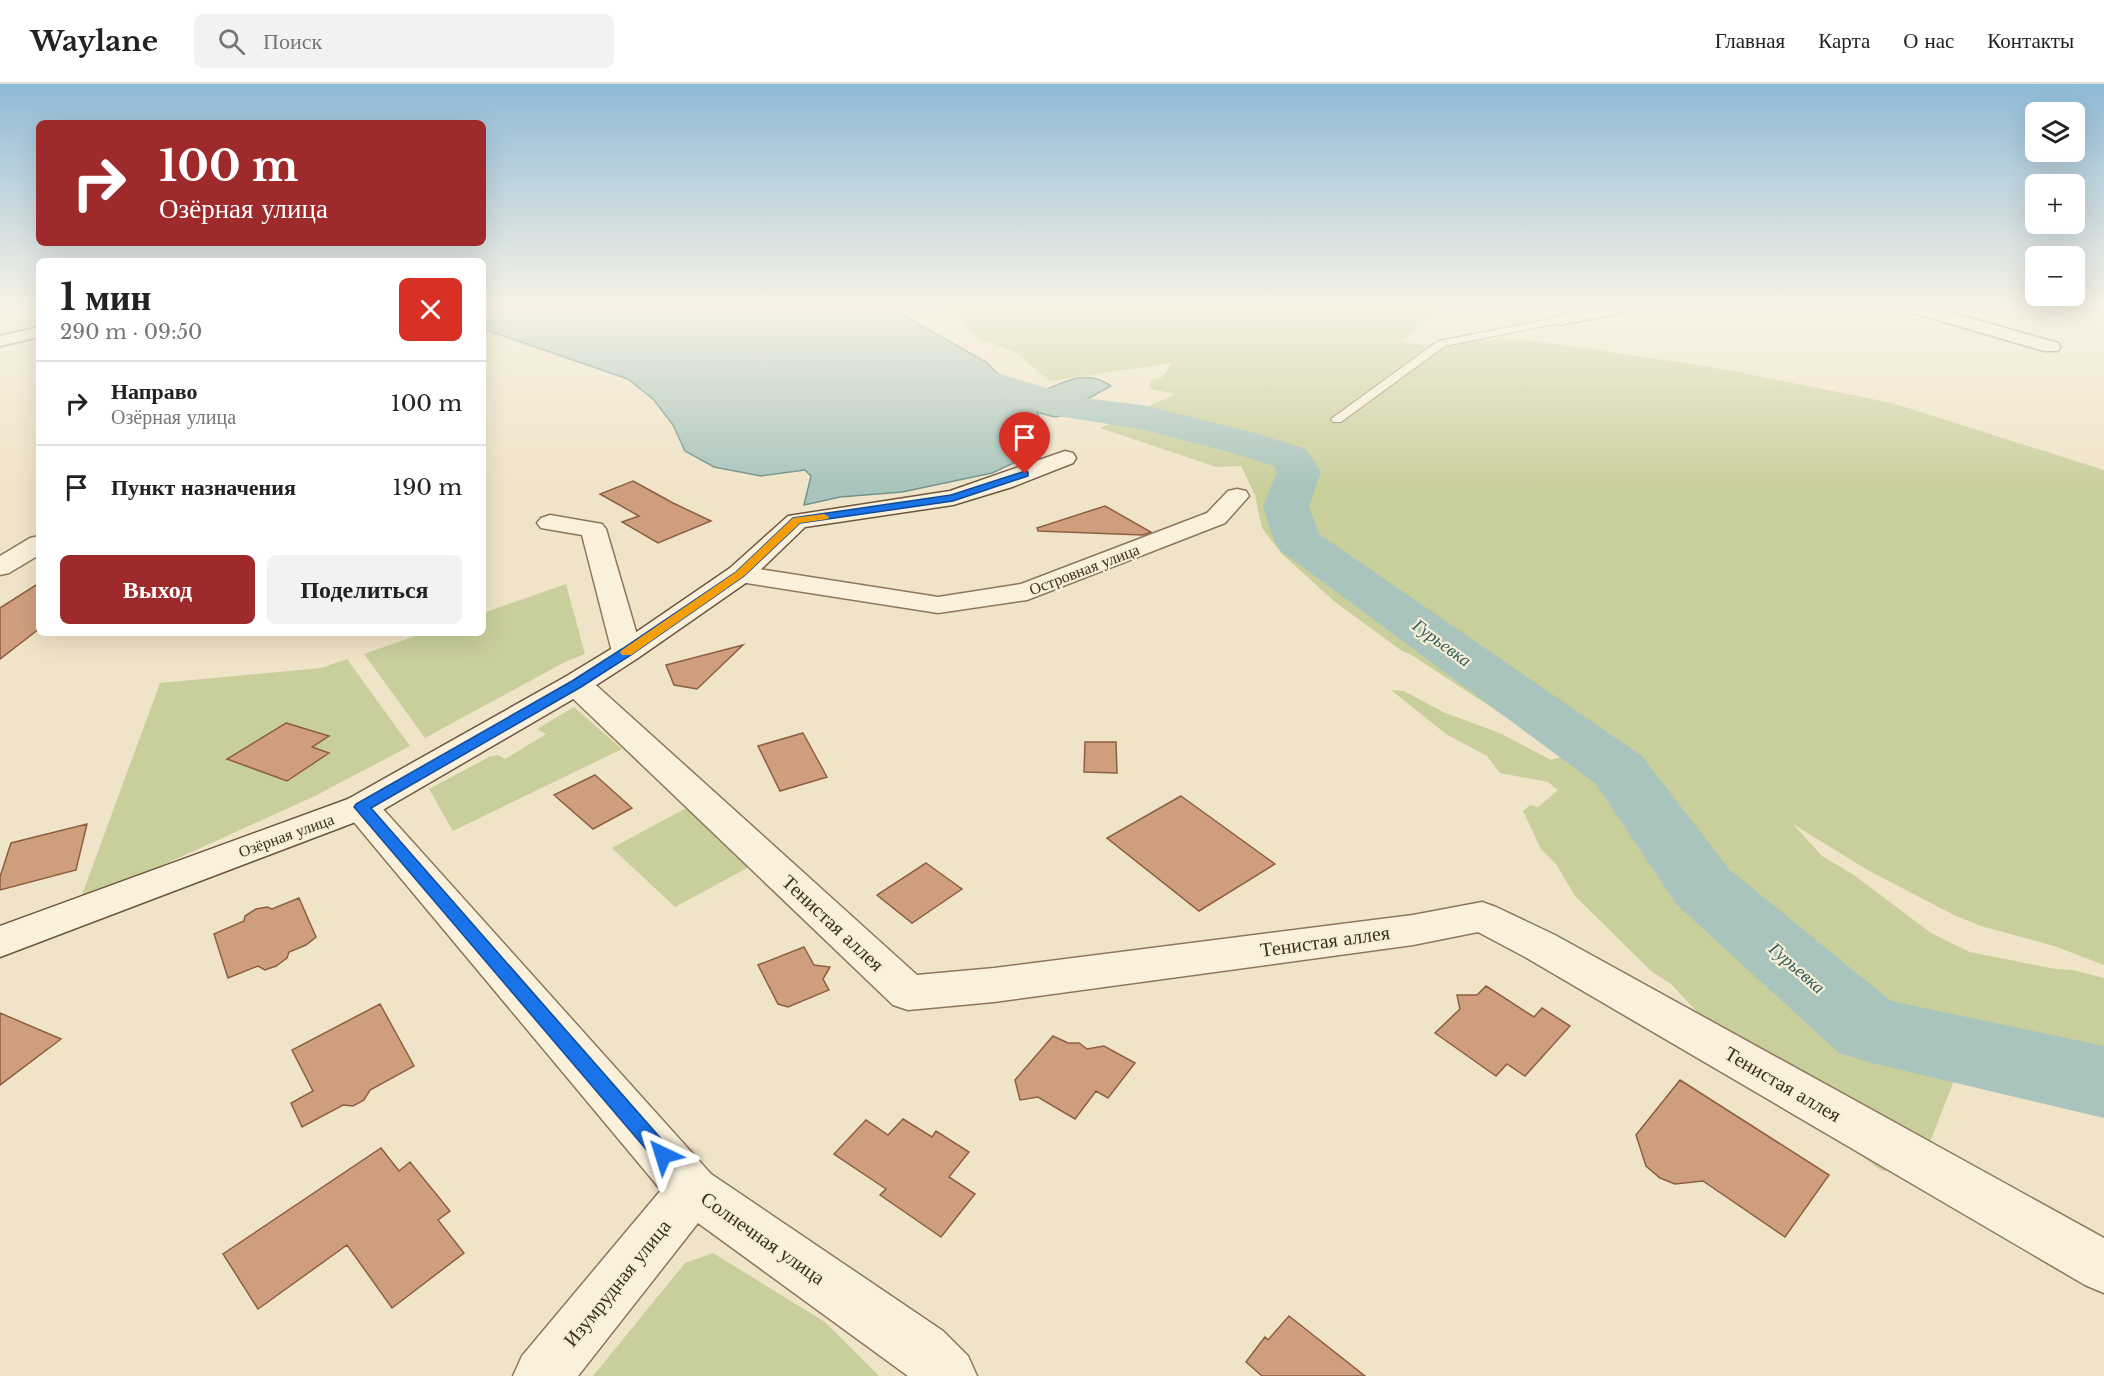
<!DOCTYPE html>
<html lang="ru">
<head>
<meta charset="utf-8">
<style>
	:root { --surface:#fff; --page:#f2f2f2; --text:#222; --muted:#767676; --line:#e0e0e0; --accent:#9e2a2b }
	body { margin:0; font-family:"Libre Baskerville",serif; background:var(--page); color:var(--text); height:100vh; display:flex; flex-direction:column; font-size:22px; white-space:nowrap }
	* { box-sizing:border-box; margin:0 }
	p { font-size:20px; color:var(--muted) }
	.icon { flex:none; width:33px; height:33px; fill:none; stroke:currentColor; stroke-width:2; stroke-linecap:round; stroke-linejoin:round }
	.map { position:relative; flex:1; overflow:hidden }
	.sheet { position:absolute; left:36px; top:174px; width:450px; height:378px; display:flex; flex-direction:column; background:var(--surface); border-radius:9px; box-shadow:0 6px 24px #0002 }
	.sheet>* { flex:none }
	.banner { position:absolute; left:36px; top:36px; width:450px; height:126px; border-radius:9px; box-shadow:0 6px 24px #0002; background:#9e2a2b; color:#fff; overflow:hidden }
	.buttons { position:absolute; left:2025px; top:18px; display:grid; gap:12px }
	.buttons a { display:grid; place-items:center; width:60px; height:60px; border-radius:9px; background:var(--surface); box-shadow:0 6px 24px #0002; font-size:30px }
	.pin { position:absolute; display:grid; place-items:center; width:51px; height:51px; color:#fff; margin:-62px -26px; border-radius:50% 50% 50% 0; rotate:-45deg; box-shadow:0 0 6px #0007 }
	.pin .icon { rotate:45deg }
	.me { position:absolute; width:66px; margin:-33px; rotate:319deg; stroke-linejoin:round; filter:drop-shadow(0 0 4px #0008) }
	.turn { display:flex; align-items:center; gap:21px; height:126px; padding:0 24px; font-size:27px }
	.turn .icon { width:78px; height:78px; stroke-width:2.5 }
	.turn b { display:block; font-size:42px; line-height:51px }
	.round { display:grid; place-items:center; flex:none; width:63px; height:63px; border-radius:9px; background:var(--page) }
	.overview { display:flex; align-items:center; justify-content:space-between; height:102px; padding:0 24px }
	h1 { font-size:36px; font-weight:800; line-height:45px }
	.action { display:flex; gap:12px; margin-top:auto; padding:12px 24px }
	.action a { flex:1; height:69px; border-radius:9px; background:var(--accent); color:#fff; font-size:24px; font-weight:800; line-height:69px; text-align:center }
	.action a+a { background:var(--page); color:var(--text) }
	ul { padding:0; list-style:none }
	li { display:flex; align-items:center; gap:18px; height:84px; padding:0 24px; border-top:2px solid var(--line) }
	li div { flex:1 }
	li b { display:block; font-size:22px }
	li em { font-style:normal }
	header { display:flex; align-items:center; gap:36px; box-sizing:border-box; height:84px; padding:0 30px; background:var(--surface); border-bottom:2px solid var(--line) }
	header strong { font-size:28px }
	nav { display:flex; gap:33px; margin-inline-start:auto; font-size:21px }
	.search { width:420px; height:54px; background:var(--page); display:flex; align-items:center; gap:15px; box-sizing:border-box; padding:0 21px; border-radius:9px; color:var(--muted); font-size:22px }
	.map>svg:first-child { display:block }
	.green { fill:#c9cf9b }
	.water { fill:#a9c4bc; stroke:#6f938a; stroke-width:1.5 }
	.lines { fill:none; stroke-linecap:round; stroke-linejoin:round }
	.river { fill:#a9c4bc; fill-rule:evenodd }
	.building { fill:#cf9f7d; stroke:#8d5f41; stroke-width:1.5 }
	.lane-casing { stroke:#8d765c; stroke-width:2 }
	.street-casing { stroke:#8d765c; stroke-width:3 }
	.secondary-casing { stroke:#6f573f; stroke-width:3 }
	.lane { fill:#faf1dc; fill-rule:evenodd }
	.street { fill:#faf1dc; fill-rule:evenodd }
	.secondary { fill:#faf1dc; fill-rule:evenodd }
	.route { fill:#1a73e8; stroke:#114b97; stroke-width:1.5 }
	.slow { fill:#f59e0b }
	.labels { text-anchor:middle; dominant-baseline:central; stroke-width:4.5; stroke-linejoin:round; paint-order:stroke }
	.street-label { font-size:16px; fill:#3d2e20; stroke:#f7eed8 }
	.water-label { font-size:18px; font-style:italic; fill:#2f5d5a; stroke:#f7eed8 }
	.near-street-label { font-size:20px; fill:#3d2e20; stroke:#f7eed8 }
</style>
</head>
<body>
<header>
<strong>Waylane</strong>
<div class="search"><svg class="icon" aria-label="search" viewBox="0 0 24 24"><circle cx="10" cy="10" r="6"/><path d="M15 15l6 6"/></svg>Поиск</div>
<nav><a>Главная</a><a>Карта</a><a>О нас</a><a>Контакты</a></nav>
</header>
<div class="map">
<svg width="2104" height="1292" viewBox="0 0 2104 1292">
	<rect width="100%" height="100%" fill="#f0e4c8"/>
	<path class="green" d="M 939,222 L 1427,222 L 1444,225 L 1401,257 L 1421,261 L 1501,255 L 1551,259 L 1723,285 L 1892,319 L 2104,386 L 2104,881 L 2054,862 L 1981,842 L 1954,831 L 1869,787 L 1793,740 L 1822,772 L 1854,791 L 1931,849 L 1970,868 L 2056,885 L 2073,886 L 2104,894 L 2104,1025 L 1957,989 L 1928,1063 L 1922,1085 L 1882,1087 L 1761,997 L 1671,900 L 1651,887 L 1575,812 L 1556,780 L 1541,765 L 1523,727 L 1530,721 L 1538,723 L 1558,706 L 1548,698 L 1500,689 L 1487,672 L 1446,650 L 1391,606 L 1404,607 L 1443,628 L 1502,650 L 1551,676 L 1561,673 L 1543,657 L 1410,570 L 1402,567 L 1335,518 L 1281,469 L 1262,444 L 1255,411 L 1241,382 L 1216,383 L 1100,344 L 1176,310 L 1151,305 L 1149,301 L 1152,296 L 1161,294 L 1172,279 L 1049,297 L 1017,269 L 980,255 L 961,238 L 962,231 Z
		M 566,500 L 585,570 L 565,578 L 425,654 L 364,570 L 424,549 L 483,549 L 483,529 Z
		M 347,575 L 410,662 L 315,712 L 79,819 L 160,599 L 321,584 Z
		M 574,623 L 622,665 L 453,747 L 429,705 L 489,673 L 498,671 L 505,675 L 546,650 L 537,645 Z
		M 686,724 L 749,783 L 675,823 L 612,764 Z
		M 713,1169 L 825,1238 L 879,1292 L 593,1292 L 685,1179 Z"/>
	<path class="water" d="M 483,222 L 887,222 L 986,278 L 1003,295 L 1039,309 C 1063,298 1087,284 1111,302 L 1071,324 L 1065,331 L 1054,333 L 1037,328 L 1043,342 L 1045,356 L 1039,367 L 992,389 L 902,408 L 840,413 L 804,421 L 811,392 L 805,386 L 761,392 L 714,383 L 685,367 L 673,341 L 654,316 L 628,295 L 483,245 Z"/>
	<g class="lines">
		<path class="river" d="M 991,287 L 1076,313 L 1142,321 L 1259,350 L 1306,365 L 1321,388 L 1309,422 L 1319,450 L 1642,672 L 1729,785 L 1891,917 L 2104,962 L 2104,1034 L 1868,978 L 1839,969 L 1677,821 L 1596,700 L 1281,467 L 1274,457 L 1263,422 L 1277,388 L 1274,382 L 1229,368 L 1141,345 L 1057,332 L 978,306 L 973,298 L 978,290 Z"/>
	</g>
	<path class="building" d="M 633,397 L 673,419 L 711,437 L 658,459 L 622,438 L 639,432 L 600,410 Z
		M 1105,422 L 1151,448 L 1143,451 L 1038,447 L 1037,444 Z
		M 39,499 L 39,545 L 0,575 L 0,524 Z
		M 743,561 L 697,605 L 674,601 L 666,581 Z
		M 286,639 L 329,652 L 312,663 L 329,669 L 287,697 L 227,675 Z
		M 803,649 L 827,693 L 780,707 L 758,662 Z
		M 1085,658 L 1116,658 L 1117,689 L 1084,688 Z
		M 595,691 L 632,724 L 593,745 L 554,711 Z
		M 1181,712 L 1275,780 L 1199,827 L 1107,754 Z
		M 87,740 L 76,786 L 0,806 L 0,793 L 11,759 Z
		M 926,779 L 962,805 L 912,839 L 877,811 Z
		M 299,814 L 316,853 L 306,861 L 289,868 L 287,874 L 276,882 L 265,886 L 258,882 L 228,894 L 214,850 L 244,837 L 245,832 L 256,825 L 267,823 L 272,825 Z
		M 804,863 L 814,881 L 830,883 L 823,895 L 829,906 L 788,923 L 778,920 L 758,881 Z
		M 1486,902 L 1534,933 L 1542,924 L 1570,942 L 1525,992 L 1507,980 L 1496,992 L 1435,949 L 1460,925 L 1457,911 L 1477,911 Z
		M 380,920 L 414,982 L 370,1006 L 364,1016 L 353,1022 L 343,1021 L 302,1043 L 291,1019 L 313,1007 L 292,966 Z
		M 0,929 L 61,955 L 0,1001 Z
		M 1053,952 L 1068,959 L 1079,959 L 1087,965 L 1104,962 L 1135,979 L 1108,1014 L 1096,1007 L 1075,1035 L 1038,1013 L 1020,1016 L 1015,996 Z
		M 1680,996 L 1829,1091 L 1785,1153 L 1703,1097 L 1675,1100 L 1660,1094 L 1646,1082 L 1636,1051 Z
		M 903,1035 L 932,1053 L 936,1047 L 969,1068 L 949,1093 L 975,1110 L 941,1153 L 880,1111 L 886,1105 L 834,1070 L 866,1036 L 888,1051 Z
		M 381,1064 L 399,1087 L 410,1078 L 450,1127 L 438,1136 L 464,1169 L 392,1224 L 347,1161 L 258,1225 L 223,1170 Z
		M 1289,1232 L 1365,1292 L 1262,1292 L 1246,1278 L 1265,1253 L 1268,1256 Z"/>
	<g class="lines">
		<defs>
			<path id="lane" d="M 1560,233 L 1564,234 L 1564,238 L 1445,262 L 1341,338 L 1333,338 L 1331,335 L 1438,257 Z"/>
			<path id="street" d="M 1603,222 L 1637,222 L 1629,227 L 1560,241 L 1554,240 L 1551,236 L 1554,232 Z
				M 1901,222 L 1928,222 L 2058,259 L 2060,263 L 2058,267 L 2044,267 L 1903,226 Z
				M 39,243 L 39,253 L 0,262 L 0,252 Z
				M 1237,405 L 1246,407 L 1249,412 L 1225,439 L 1027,516 L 938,529 L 740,498 L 730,496 L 726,490 L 730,484 L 740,482 L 938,513 L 1021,500 L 1207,429 L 1228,407 Z
				M 550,431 L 602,440 L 606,445 L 642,568 L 638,574 L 627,577 L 616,574 L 612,568 L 582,451 L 541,444 L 537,439 L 541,434 Z
				M 39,452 L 39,471 L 9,489 L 0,491 L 0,472 L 30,454 Z
				M 576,591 L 587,593 L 917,891 L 994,884 L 1413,831 L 1482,818 L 1496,823 L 1555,851 L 2104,1154 L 2104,1209 L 2085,1201 L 1525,873 L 1478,848 L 1413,861 L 994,918 L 908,926 L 893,921 L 565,607 L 560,600 L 565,593 Z
				M 361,711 L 374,715 L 711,1090 L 943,1247 L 968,1272 L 977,1292 L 908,1292 L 698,1139 L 578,1292 L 513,1292 L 522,1272 L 661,1106 L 348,731 L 343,723 L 348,715 Z"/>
			<path id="secondary" d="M 1065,367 L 1073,369 L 1076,374 L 1073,379 L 1012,403 L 953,421 L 805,443 L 750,496 L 638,574 L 587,607 L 374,731 L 0,873 L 0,842 L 348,715 L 565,593 L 616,562 L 730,484 L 788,432 L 950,407 Z"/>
		</defs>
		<use href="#lane" class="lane-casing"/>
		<use href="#street" class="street-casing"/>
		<use href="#secondary" class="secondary-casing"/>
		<use href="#lane" class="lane"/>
		<use href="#street" class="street"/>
		<use href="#secondary" class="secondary"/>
	</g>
	<linearGradient id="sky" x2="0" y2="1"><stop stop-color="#8fbad6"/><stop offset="0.55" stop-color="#f8f3e6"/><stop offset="1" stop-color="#f8f3e6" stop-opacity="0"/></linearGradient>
	<rect width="2104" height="403" fill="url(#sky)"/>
	<path class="route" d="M 1025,387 L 1028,388 L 1028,392 L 953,417 L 800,439 L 744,492 L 631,571 L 581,603 L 371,724 L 670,1065 L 673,1071 L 670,1077 L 663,1080 L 656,1077 L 354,723 L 356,720 L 572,597 L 622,565 L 736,488 L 793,434 L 951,411 Z"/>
	<path class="slow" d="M 824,430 L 829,433 L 828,435 L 800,439 L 744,492 L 631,571 L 622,571 L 620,568 L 622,566 L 736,488 L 793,434 Z"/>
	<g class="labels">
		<g class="street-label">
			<text transform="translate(1084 485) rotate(-21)">Островная улица</text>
			<text transform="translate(286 751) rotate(-20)">Озёрная улица</text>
		</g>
		<g class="water-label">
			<text transform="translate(1442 559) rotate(36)">Гурьевка</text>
			<text transform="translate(1797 884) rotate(41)">Гурьевка</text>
		</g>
		<g class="near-street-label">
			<text transform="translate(833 839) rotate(43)">Тенистая аллея</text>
			<text transform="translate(1325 857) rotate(-8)">Тенистая аллея</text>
			<text transform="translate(1783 1000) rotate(30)">Тенистая аллея</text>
			<text transform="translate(763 1154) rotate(35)">Солнечная улица</text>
			<text transform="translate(617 1199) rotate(-51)">Изумрудная улица</text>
		</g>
	</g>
</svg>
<div class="buttons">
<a><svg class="icon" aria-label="layers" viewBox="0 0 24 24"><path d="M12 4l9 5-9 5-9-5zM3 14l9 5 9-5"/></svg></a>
<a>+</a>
<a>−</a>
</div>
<div class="pin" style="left:1025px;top:390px;background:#d93025"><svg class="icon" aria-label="arrive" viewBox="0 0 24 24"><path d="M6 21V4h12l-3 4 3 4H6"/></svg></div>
<svg class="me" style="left:663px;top:1071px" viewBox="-20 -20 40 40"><path d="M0-17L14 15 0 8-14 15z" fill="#1a73e8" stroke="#fff" stroke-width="4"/></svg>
<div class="banner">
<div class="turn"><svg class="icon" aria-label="right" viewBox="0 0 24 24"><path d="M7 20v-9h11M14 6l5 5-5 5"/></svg><div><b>100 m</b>Озёрная улица</div></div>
</div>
<section class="sheet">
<div class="overview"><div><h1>1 мин</h1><p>290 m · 09:50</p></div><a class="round" style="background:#d93025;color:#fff"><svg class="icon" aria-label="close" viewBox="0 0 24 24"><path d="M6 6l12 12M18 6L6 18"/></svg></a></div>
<ul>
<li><svg class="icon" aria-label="right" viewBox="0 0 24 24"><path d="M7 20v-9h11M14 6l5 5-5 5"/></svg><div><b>Направо</b><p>Озёрная улица</p></div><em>100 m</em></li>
<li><svg class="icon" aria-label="arrive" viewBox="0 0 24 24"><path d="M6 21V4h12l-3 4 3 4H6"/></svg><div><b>Пункт назначения</b></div><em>190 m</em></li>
</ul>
<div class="action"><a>Выход</a><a>Поделиться</a></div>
</section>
</div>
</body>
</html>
